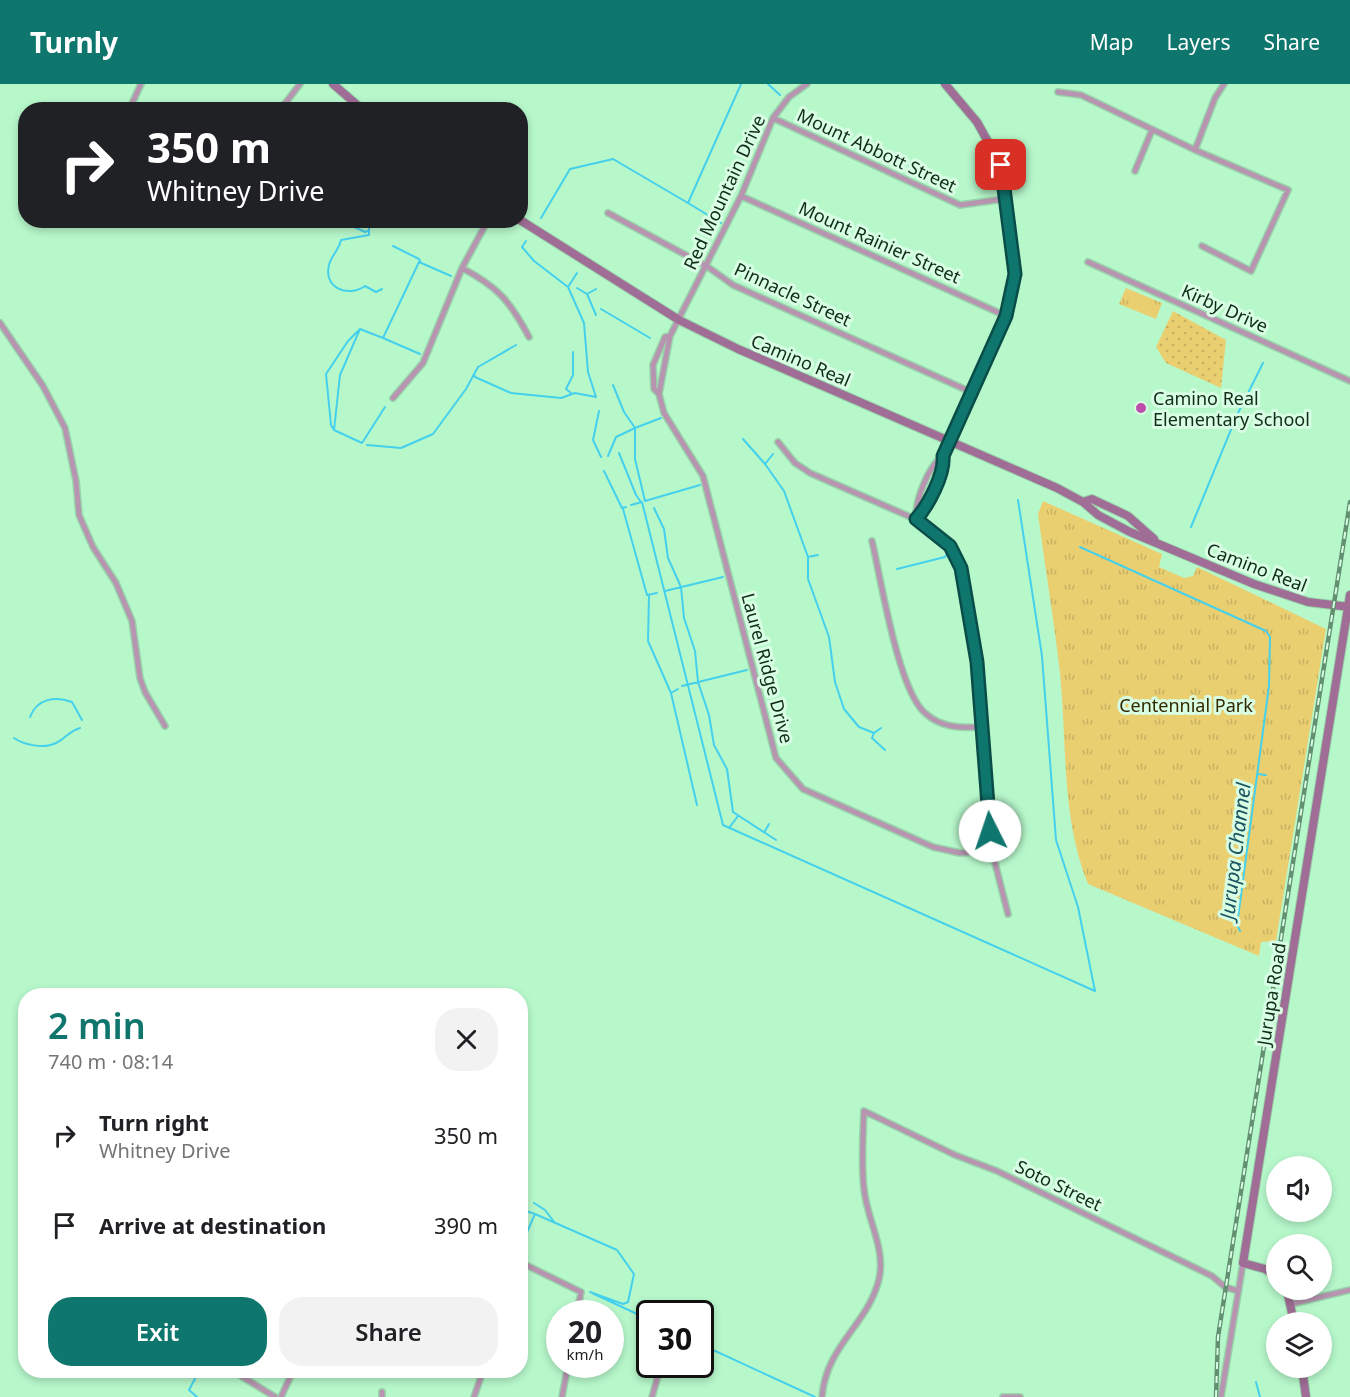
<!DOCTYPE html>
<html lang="en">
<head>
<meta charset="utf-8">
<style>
	:root { --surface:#fff; --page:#f2f2f2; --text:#202124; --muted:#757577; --accent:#0f766e }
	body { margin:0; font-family:"Noto Sans",sans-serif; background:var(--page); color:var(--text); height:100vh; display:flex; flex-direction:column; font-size:22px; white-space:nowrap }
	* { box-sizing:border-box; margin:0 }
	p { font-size:20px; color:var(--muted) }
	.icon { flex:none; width:33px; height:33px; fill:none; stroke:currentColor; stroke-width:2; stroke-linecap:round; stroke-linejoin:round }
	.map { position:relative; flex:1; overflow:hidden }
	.panel { position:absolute; left:18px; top:904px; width:510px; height:390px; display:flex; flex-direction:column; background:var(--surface); border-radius:24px; box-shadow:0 3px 9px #0003 }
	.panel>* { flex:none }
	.banner { position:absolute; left:18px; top:18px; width:510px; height:126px; border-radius:24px; box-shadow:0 3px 9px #0003; background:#202124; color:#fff; overflow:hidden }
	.fabs { position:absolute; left:1266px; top:1072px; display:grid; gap:12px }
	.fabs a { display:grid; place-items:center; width:66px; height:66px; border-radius:50%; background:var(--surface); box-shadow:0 3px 9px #0003; font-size:30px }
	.speed { position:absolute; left:546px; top:1216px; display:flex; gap:12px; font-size:30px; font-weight:700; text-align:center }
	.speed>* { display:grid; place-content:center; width:78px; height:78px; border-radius:50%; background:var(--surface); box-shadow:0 3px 9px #0003; line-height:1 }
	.speed small { font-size:15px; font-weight:400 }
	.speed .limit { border:3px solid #111; border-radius:9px; background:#fff; color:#111 }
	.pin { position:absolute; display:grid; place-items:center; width:51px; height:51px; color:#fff; margin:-26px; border-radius:12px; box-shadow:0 3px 9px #0006 }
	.me { position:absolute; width:66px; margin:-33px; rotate:356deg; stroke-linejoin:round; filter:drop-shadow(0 0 4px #0008) }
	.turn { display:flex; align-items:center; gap:21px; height:126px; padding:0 30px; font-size:27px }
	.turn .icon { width:78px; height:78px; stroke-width:2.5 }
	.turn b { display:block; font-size:42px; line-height:51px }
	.round { display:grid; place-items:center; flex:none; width:63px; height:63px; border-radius:24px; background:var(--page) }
	.headline { display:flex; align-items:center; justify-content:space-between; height:102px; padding:0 30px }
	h1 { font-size:36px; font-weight:600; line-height:45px; color:var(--accent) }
	.button { display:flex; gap:12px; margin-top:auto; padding:12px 30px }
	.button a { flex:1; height:69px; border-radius:24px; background:var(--accent); color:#fff; font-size:24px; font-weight:600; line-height:69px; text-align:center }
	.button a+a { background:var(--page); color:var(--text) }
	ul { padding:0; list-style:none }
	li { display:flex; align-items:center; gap:18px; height:90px; padding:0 30px }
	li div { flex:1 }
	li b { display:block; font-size:22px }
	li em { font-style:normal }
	header { display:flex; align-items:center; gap:36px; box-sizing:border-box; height:84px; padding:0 30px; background:var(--accent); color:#fff }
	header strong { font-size:28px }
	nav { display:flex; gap:33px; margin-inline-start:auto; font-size:21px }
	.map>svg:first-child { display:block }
	.grass { fill:url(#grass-dots) }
	.park { fill:url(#park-tufts) }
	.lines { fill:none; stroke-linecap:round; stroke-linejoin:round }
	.stream { stroke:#45d0ec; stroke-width:2 }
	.street-casing { stroke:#99d3ab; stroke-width:8 }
	.secondary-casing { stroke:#99d3ab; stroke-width:10 }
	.street { stroke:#b795b0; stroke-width:5 }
	.secondary { stroke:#9f6d95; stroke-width:8 }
	.rail-casing { stroke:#629071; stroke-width:4.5 }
	.rail { stroke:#d8fee3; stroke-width:2; stroke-dasharray:7; stroke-linecap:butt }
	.route-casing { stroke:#0a4d48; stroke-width:15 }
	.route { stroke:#0f766e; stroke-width:10 }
	.poi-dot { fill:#bc4dab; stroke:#d8fee3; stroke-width:2 }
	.labels { text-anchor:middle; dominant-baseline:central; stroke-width:6; stroke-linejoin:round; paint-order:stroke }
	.street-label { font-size:18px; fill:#112b1b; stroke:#d8fee3 }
	.poi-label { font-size:18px; fill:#112b1b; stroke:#d8fee3; text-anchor:start }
	.park-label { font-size:18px; fill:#332800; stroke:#d8fee3 }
	.water-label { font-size:20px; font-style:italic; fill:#1b5460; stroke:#d8fee3 }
</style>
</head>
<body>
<header>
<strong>Turnly</strong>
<nav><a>Map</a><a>Layers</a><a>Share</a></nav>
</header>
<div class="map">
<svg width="1350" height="1313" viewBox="0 0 1350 1313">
	<defs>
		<pattern id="grass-dots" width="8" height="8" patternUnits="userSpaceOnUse" patternTransform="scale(1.5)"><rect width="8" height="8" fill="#eacf71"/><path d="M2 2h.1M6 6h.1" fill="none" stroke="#c8b261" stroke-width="1.8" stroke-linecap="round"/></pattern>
		<pattern id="park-tufts" width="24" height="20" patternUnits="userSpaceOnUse" patternTransform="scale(1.5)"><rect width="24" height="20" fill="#eacf71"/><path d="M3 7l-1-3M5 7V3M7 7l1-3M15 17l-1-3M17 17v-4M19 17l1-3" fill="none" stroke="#c8b261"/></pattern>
	</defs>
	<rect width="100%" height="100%" fill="#b7f8cb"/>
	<path class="grass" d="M 1173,227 L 1226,256 L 1221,304 L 1166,279 L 1156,263 Z"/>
	<path class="park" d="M 1126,204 L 1162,219 L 1156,235 L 1119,220 Z
		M 1043,417 L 1162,470 L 1159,483 L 1184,494 L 1193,492 L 1197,483 L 1326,545 L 1276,857 L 1261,858 L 1259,872 L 1088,800 C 1061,734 1067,659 1060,589 C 1054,536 1045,483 1038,430 Z"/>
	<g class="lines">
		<path class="stream" d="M 768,0 L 780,11
			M 541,134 L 570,85 L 613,75 L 688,119
			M 339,136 L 365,148 L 368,147
			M 369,136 L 369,151 L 341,156 C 339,166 331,172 329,181 C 323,204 348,214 365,202 L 376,208 L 382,205
			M 721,139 L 688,119 L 741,0
			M 393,162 L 419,175 L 421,179
			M 568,203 L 577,189
			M 577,204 L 587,210
			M 601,225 L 650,254
			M 596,231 L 587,210 L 596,205
			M 360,245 L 348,257 L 326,290 L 331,341 L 334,346 L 362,359 L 385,323
			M 383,254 L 420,270
			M 474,290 L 475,293 L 511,309 L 561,314 L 575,309 L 596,313 L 588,288 L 584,239 L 568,203 L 534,177 L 522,163 L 526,157
			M 613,301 L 624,328 L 635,344 L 661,334
			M 571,309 L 566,305 L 573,291 L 573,268
			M 599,327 L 593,356 L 601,373
			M 334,346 L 340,291 L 360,245 L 383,254 L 419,178 L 451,192
			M 743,355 L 765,380 L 773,370
			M 367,361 L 401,364 L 433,350 L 466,305 L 478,283 L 516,261
			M 619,369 L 636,411 L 641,418
			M 608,372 L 616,353 L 635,344 L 635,375 L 645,417 L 700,401
			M 765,380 L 784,407 L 808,473 L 808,495 L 829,553 L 835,598 L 844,625 L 859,643 L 874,649 L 872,654 L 885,666
			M 604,387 L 622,424 L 626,423
			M 631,421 L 642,418 L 723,741 L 1095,907 L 1078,823 L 1056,756 L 1042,572 L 1018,416
			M 654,424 L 664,445 L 668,474 L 681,503 L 684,534 L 695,567 L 698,598 L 709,631 L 714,661 L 727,685 L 733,728 L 776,756
			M 623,425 L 647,511 L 657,509
			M 1191,443 L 1237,331 L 1263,279
			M 1080,463 L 1266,547 L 1270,553 L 1269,602 L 1237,841 L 1240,847
			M 808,473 L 818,471
			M 897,485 L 945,473 L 947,470
			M 665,507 L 723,493
			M 649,511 L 648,557 L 671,609 L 697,721
			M 682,602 L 747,586
			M 671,609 L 678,605
			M 30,633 C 37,614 56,612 72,618 L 82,636
			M 874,649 L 881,644
			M 14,654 C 24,661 44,665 56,659 C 65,655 69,647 80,644
			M 1257,690 L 1266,691
			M 729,744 L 738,732
			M 765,747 L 769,740
			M 534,1119 L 545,1126 L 555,1139
			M 520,1120 L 527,1118
			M 520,1125 L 535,1130
			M 520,1164 L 535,1130 L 617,1166 L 634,1190 L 628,1218 L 623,1220 L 590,1208
			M 592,1209 L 650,1236
			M 700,1260 L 815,1313
			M 1256,1298 L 1260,1313
			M 197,1313 L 189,1306 L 199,1287"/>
		<defs>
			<path id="street" d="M 1058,8 L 1081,11 L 1195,66 L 1288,106 L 1251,187 L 1202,162
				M 129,26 L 141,0
				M 280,26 L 300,0
				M 773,34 L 960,121 L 1004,115
				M 1195,66 L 1215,14 L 1224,0
				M 1135,87 L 1152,46
				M 741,112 L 1006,232
				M 608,129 L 708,183 L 733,201 L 971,308
				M 1088,178 L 1350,297
				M 462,184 C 498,203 510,217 529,253
				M 0,239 L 43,302 L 65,344 L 76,397 L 79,431 L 93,463 L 116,499 L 132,537 L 140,594 L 145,608 L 165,642
				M 670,252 L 665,253 L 653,281 L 654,305 L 659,310 L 664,329 L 703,392 L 776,674 L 803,705 L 933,763 L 960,769 L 992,767
				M 659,310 L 670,252 L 741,112 L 773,34 L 789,13 L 807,0
				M 393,314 L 423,279 L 462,184 L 488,136
				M 778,358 L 795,379 L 810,389 L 922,438 L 950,462 L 956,473 L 966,507 L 977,578 L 992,767 L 1008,830
				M 916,435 C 936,412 939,382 950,356
				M 916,435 C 915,417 928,382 943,372
				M 872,457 C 881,495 898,606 925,629 C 941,644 961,644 982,643
				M 520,1178 L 581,1208 L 577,1230
				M 1291,1220 L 1350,1206
				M 233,1287 L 275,1313
				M 281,1313 L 293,1287
				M 382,1313 L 382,1308
				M 474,1313 L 483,1287
				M 562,1313 L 568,1281
				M 652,1313 L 661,1281
				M 822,1313 C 826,1261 868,1241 879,1195 C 886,1164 867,1136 864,1105 C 861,1080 863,1052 864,1027 L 955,1071 L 997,1087 L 1212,1192 L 1225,1203 L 1238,1207
				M 1003,1313 L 1020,1313
				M 1221,1313 L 1243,1179"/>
			<path id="secondary" d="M 333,0 L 363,26
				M 945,0 L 977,38 L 1001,81 L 1015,190 L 1006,232 L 950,356
				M 520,136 L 679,236 L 738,265 L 1057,404 L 1083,418 L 1098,431 L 1130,448 L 1254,500 L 1308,518 L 1350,523
				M 1083,418 L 1092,415 L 1128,432 L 1154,455
				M 1276,1192 L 1265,1185 L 1243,1179 L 1350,511
				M 1287,1206 L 1294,1239
				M 1302,1284 L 1306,1313"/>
		</defs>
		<use href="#street" class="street-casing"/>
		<use href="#secondary" class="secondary-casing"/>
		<use href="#street" class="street"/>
		<use href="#secondary" class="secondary"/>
		<defs>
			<path id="rail" d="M 1216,1313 L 1218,1253 L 1350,418"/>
		</defs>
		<use href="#rail" class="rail-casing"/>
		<use href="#rail" class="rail"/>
	</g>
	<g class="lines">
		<defs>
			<path id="route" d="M 990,747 L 977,578 L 961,484 L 950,462 L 916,435 C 928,422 945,390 943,372 L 1006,232 L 1015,190 L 1001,81"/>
		</defs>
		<use href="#route" class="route-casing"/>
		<use href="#route" class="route"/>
	</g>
	<circle class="poi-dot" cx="1141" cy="324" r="6"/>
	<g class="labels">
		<g class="street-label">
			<text transform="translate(877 66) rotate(25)">Mount Abbott Street</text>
			<text transform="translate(724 108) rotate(-65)">Red Mountain Drive</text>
			<text transform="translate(880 158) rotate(24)">Mount Rainier Street</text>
			<text transform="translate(793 210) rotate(25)">Pinnacle Street</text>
			<text transform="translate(1225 224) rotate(24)">Kirby Drive</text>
			<text transform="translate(801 276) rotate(23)">Camino Real</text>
			<text transform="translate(1257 483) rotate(21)">Camino Real</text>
			<text transform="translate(768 584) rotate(75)">Laurel Ridge Drive</text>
			<text transform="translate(1271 910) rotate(-81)">Jurupa Road</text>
			<text transform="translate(1059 1101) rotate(26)">Soto Street</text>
		</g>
		<g class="poi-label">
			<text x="1153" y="314">Camino Real<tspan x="1153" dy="21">Elementary School</tspan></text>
		</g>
		<g class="park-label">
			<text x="1186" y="621">Centennial Park</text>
		</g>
		<g class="water-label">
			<text transform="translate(1235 767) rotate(-83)">Jurupa Channel</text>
		</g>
	</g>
</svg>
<div class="fabs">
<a><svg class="icon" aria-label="sound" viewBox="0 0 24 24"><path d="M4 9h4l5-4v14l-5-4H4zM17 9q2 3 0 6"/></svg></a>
<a><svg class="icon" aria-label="search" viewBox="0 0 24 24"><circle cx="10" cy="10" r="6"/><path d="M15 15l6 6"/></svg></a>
<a><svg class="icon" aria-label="layers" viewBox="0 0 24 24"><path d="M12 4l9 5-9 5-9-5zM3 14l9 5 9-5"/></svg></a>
</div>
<div class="speed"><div>20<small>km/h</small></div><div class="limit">30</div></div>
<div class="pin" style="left:1001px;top:81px;background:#d93025"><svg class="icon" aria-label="arrive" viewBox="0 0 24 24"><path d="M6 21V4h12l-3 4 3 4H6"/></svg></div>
<svg class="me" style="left:990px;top:747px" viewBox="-20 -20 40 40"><circle r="19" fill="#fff"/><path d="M0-13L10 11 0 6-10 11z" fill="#0f766e"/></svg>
<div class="banner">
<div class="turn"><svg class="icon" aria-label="right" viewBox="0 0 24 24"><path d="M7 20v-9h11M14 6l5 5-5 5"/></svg><div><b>350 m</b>Whitney Drive</div></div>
</div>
<section class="panel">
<div class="headline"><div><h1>2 min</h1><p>740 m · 08:14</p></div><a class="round"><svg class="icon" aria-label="close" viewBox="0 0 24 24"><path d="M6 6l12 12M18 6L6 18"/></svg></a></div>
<ul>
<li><svg class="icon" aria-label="right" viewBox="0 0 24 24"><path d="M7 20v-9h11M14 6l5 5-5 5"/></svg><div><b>Turn right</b><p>Whitney Drive</p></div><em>350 m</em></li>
<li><svg class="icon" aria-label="arrive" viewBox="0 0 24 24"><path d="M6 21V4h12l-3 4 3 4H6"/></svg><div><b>Arrive at destination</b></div><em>390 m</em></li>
</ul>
<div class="button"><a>Exit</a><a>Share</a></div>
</section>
</div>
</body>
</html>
